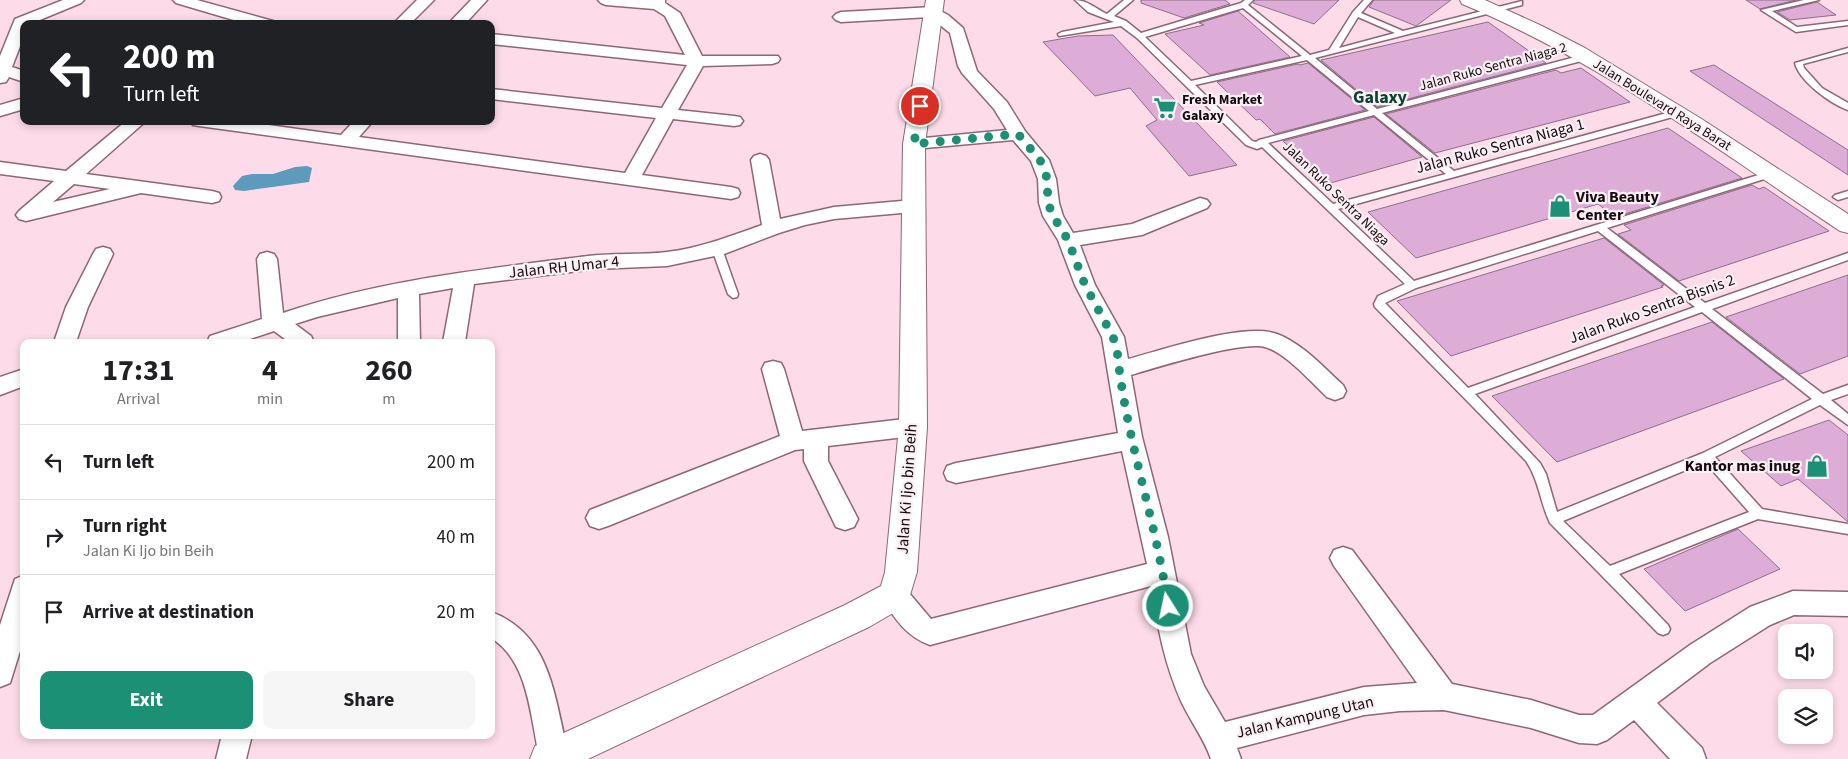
<!DOCTYPE html>
<html lang="en">
<head>
<meta charset="utf-8">
<style>
	:root { --surface:#fff; --page:#f6f6f6; --text:#202124; --muted:#757577; --line:#e0e0e0; --accent:#1b9074 }
	body { margin:0; font-family:"Source Sans 3",sans-serif; background:var(--page); color:var(--text); height:100vh; display:flex; flex-direction:column; font-size:19px; white-space:nowrap }
	* { box-sizing:border-box; margin:0 }
	p { font-size:16px; color:var(--muted) }
	.icon { flex:none; width:28px; height:28px; fill:none; stroke:currentColor; stroke-width:2; stroke-linecap:round; stroke-linejoin:round }
	.map { position:relative; flex:1; overflow:hidden }
	.panel { position:absolute; left:20px; top:339px; width:475px; height:400px; display:flex; flex-direction:column; background:var(--surface); border-radius:10px; box-shadow:0 2px 8px #0003 }
	.panel>* { flex:none }
	.guide { position:absolute; left:20px; top:20px; width:475px; height:105px; border-radius:10px; box-shadow:0 2px 8px #0003; background:#202124; color:#fff; overflow:hidden }
	.buttons { position:absolute; left:1778px; top:624px; display:grid; gap:10px }
	.buttons a { display:grid; place-items:center; width:55px; height:55px; border-radius:10px; background:var(--surface); box-shadow:0 2px 8px #0003; font-size:25px }
	.pin { position:absolute; display:grid; place-items:center; width:42px; height:42px; color:#fff; margin:-21px; border:2px solid #fff; border-radius:50%; box-shadow:0 1px 5px #0007 }
	.me { position:absolute; width:55px; margin:-28px; rotate:350deg; stroke-linejoin:round; filter:drop-shadow(0 0 4px #0008) }
	.turn { display:flex; align-items:center; gap:18px; height:105px; padding:0 20px; font-size:22px }
	.turn .icon { width:65px; height:65px; stroke-width:2.5 }
	.turn b { display:block; font-size:35px; line-height:42px }
	.eta { display:flex; justify-content:space-evenly; align-items:center; height:85px; text-align:center }
	.eta b { font-size:30px; font-weight:700; line-height:35px }
	.cta { display:flex; gap:10px; margin-top:auto; padding:10px 20px }
	.cta a { flex:1; height:58px; border-radius:10px; background:var(--accent); color:#fff; font-size:20px; font-weight:700; line-height:58px; text-align:center }
	.cta a+a { background:var(--page); color:var(--text) }
	ul { padding:0; list-style:none }
	li { display:flex; align-items:center; gap:15px; height:75px; padding:0 20px; border-top:1px solid var(--line) }
	li div { flex:1 }
	li b { display:block; font-size:19px }
	li em { font-style:normal }
	.map>svg:first-child { display:block }
	.water { fill:#5c9bbb }
	.building { fill:#deadd7; stroke:#8d6f88 }
	.lines { fill:none; stroke-linecap:round; stroke-linejoin:round }
	.lane-casing { stroke:#8d6778; stroke-width:3 }
	.street-casing { stroke:#8d6778; stroke-width:3 }
	.secondary-casing { stroke:#8d6778; stroke-width:2 }
	.lane { fill:#fff; fill-rule:evenodd }
	.street { fill:#fff; fill-rule:evenodd }
	.secondary { fill:#fff; fill-rule:evenodd }
	.route { stroke:#1b9074; stroke-width:9; stroke-dasharray:0 16.2 }
	.labels { text-anchor:middle; dominant-baseline:central; stroke-width:4.5; stroke-linejoin:round; paint-order:stroke }
	.far-street-label { font-size:14px; fill:#170a10; stroke:#f9f0f4 }
	.far-poi-label { font-size:14px; font-weight:bold; fill:#170a10; stroke:#f9f0f4; text-anchor:start }
	.street-label { font-size:16px; fill:#170a10; stroke:#f9f0f4 }
	.poi-label { font-size:16px; font-weight:bold; fill:#170a10; stroke:#f9f0f4; text-anchor:start }
	.far-district-label { font-size:18px; font-weight:bold; fill:#0b4134; stroke:#f9f0f4 }
</style>
</head>
<body>
<div class="map">
<svg width="1848" height="759" viewBox="0 0 1848 759">
	<rect width="100%" height="100%" fill="#fddbe9"/>
	<path class="water" d="M 307,166 L 312,168 L 309,182 L 244,191 L 235,190 L 233,186 L 242,176 L 252,174 L 273,174 L 295,167 Z"/>
	<path class="building" d="M 1141,0 L 1225,0 L 1230,4 L 1184,18 L 1141,3 Z
		M 1255,0 L 1339,0 L 1314,24 L 1253,3 Z
		M 1374,0 L 1451,0 L 1416,26 L 1369,7 Z
		M 1746,0 L 1796,0 L 1760,9 Z
		M 1817,2 L 1836,15 L 1790,20 L 1777,12 Z
		M 1238,11 L 1290,57 L 1210,75 L 1165,34 L 1204,25 L 1199,23 Z
		M 1488,22 L 1546,63 L 1377,107 L 1321,60 Z
		M 1113,35 L 1237,165 L 1189,176 L 1146,126 L 1157,120 L 1130,88 L 1095,96 L 1043,42 L 1078,36 Z
		M 1308,63 L 1365,110 L 1275,134 L 1260,119 L 1256,120 L 1217,82 L 1298,64 L 1300,65 Z
		M 1714,65 L 1848,150 L 1848,175 L 1690,71 Z
		M 1581,68 L 1630,102 L 1435,153 L 1386,114 L 1556,70 L 1561,73 Z
		M 1374,117 L 1422,157 L 1327,184 L 1283,141 Z
		M 1668,128 L 1742,178 L 1615,217 L 1598,204 L 1416,258 L 1368,212 Z
		M 1752,185 L 1759,189 L 1764,187 L 1829,231 L 1679,281 L 1618,234 L 1631,230 L 1624,225 Z
		M 1604,238 L 1664,285 L 1661,286 L 1663,287 L 1451,356 L 1397,301 Z
		M 1848,275 L 1848,356 L 1800,374 L 1726,317 Z
		M 1712,322 L 1784,379 L 1557,462 L 1492,396 Z
		M 1829,420 L 1848,435 L 1848,522 L 1798,479 L 1781,486 L 1741,451 Z
		M 1738,529 L 1780,569 L 1685,611 L 1644,569 Z"/>
	<g class="lines">
		<defs>
			<path id="lane" d="M 1075,0 C 1087,0 1096,9 1107,14 L 1124,0 L 1133,0 L 1114,16 L 1126,21 L 1141,33 L 1241,3 L 1245,0 L 1253,0 L 1248,5 L 1310,55 L 1329,50 L 1353,12 L 1364,0 L 1372,0 L 1361,13 L 1403,31 L 1522,1 L 1522,5 L 1315,58 L 1377,109 L 1583,55 L 1589,55 L 1589,59 L 1382,113 L 1454,171 L 1674,111 L 1680,111 L 1681,113 L 1680,115 L 1338,209 L 1414,281 L 1768,172 L 1774,172 L 1774,176 L 1607,228 L 1705,303 L 1848,253 L 1848,260 L 1712,309 L 1823,394 L 1848,385 L 1848,394 L 1831,400 L 1848,414 L 1848,425 L 1820,405 L 1715,457 L 1762,509 L 1848,524 L 1848,534 L 1758,519 L 1619,574 L 1668,625 L 1670,629 L 1668,633 L 1663,635 L 1658,633 L 1550,523 C 1540,502 1539,480 1526,461 L 1375,307 L 1374,304 L 1378,296 L 1405,284 L 1262,147 L 1257,149 L 1246,145 L 1137,38 L 1121,26 L 1059,36 L 1058,34 L 1062,32 L 1114,22 L 1088,12 ZM 1243,8 L 1302,56 L 1191,81 L 1145,37 ZM 1358,17 L 1395,33 L 1339,48 ZM 1307,60 L 1369,111 L 1259,140 L 1256,142 L 1252,141 L 1195,85 ZM 1374,115 L 1446,174 L 1333,204 L 1268,143 ZM 1598,231 L 1695,307 L 1468,388 L 1385,303 L 1416,288 ZM 1702,312 L 1812,399 L 1703,453 L 1557,512 L 1546,474 L 1540,463 L 1475,394 ZM 1705,462 L 1749,512 L 1610,566 L 1563,521 Z
				M 1804,0 L 1819,0 L 1772,11 L 1797,27 L 1848,21 L 1848,25 L 1796,32 L 1761,10 Z
				M 1848,48 L 1848,52 L 1803,64 L 1804,68 L 1822,88 L 1848,103 L 1848,110 C 1831,104 1799,81 1795,63 Z
				M 1848,191 L 1848,197 L 1838,200 L 1833,197 L 1835,195 Z
				M 717,246 L 722,249 L 738,294 L 737,297 L 733,298 L 728,294 L 712,249 Z"/>
			<path id="street" d="M 63,0 L 84,0 L 81,3 L 30,24 L 24,24 L 24,36 L 12,67 L 24,71 L 24,82 L 9,77 L 6,82 L 0,83 L 0,56 L 15,19 Z
				M 173,0 L 197,0 L 273,21 L 275,24 L 247,24 L 176,3 Z
				M 417,0 L 434,0 L 410,24 L 393,24 Z
				M 471,0 L 487,0 L 465,24 L 448,24 Z
				M 598,0 L 665,0 L 665,3 L 680,13 L 702,56 L 778,56 L 780,59 L 778,62 L 772,64 L 703,66 L 678,110 L 734,116 L 740,117 L 743,121 L 740,125 L 734,126 L 673,119 L 642,175 L 731,187 L 738,189 L 740,193 L 738,197 L 731,199 L 199,126 L 193,125 L 190,121 L 240,121 L 341,135 L 354,121 L 373,121 L 359,137 L 625,173 L 656,118 L 491,99 L 491,89 L 662,108 L 687,65 L 491,44 L 491,34 L 685,55 L 665,16 L 654,9 L 606,5 L 601,3 Z
				M 933,7 L 948,15 L 963,28 L 977,71 L 1007,102 L 1025,131 L 1049,160 L 1056,179 L 1059,203 L 1063,216 L 1073,233 L 1132,224 L 1200,198 L 1207,200 L 1210,204 L 1207,208 L 1142,235 L 1080,245 L 1095,285 L 1124,337 L 1128,359 C 1163,350 1244,322 1277,334 C 1303,344 1323,367 1343,385 L 1346,391 L 1343,397 L 1335,400 L 1327,397 C 1311,382 1286,353 1265,347 C 1241,341 1158,367 1131,375 L 1142,437 L 1168,537 L 1191,654 L 1204,686 L 1225,722 L 1364,687 L 1417,683 L 1334,566 L 1330,558 L 1334,550 L 1343,547 L 1352,550 L 1452,684 L 1531,700 L 1579,715 L 1593,715 L 1690,645 L 1750,607 L 1793,591 L 1848,592 L 1848,616 L 1794,615 L 1770,625 L 1710,663 L 1657,703 L 1702,748 L 1706,759 L 1670,759 L 1634,720 L 1607,740 L 1597,744 L 1579,743 L 1531,728 L 1444,710 L 1400,711 L 1364,715 L 1237,748 L 1241,759 L 1211,759 C 1204,738 1190,721 1181,701 C 1164,662 1158,628 1151,586 L 930,645 C 907,637 892,617 882,595 L 886,587 L 895,583 L 904,587 L 931,619 L 1147,564 L 1122,451 L 956,483 L 947,480 L 944,473 L 947,466 L 956,463 L 1118,433 L 1102,337 L 1075,285 L 1058,240 L 1043,216 L 1039,203 L 1038,179 L 1031,161 L 1013,140 L 914,149 L 908,148 L 905,144 L 908,140 L 914,139 L 1007,130 L 994,109 L 962,73 L 958,66 L 950,33 L 930,17 L 841,22 L 836,20 L 833,17 L 836,14 L 841,12 Z
				M 24,98 L 24,109 L 0,116 L 0,105 Z
				M 126,121 L 146,121 L 86,174 L 212,191 L 219,193 L 221,197 L 219,201 L 212,203 L 141,193 L 26,221 L 19,219 L 16,215 L 19,211 L 54,181 L 0,174 L 0,162 L 66,171 ZM 74,184 L 110,189 L 53,202 Z
				M 760,154 L 766,156 L 769,160 L 780,219 L 834,207 L 913,200 L 920,202 L 923,206 L 920,210 L 913,212 L 834,219 L 805,225 L 779,233 L 724,254 L 667,266 L 595,269 L 474,284 L 465,342 L 443,342 L 453,288 L 419,294 L 420,342 L 398,342 L 398,298 L 317,317 L 295,324 L 311,336 L 314,342 L 289,342 L 274,331 L 241,342 L 207,342 L 210,336 L 262,319 L 257,259 L 260,254 L 267,252 L 274,254 L 277,259 L 283,313 C 381,280 485,269 588,256 C 614,253 641,255 667,252 C 700,248 731,236 762,225 L 751,160 L 754,156 Z
				M 103,247 L 110,249 L 113,254 L 88,307 L 76,342 L 54,342 L 66,307 L 93,254 L 96,249 Z
				M 773,361 L 781,363 L 784,369 L 802,431 L 913,418 L 921,420 L 925,427 L 921,434 L 913,436 L 828,446 L 828,461 L 858,519 L 854,527 L 845,530 L 836,527 L 804,461 L 804,449 L 795,450 L 608,526 L 599,529 L 590,526 L 586,518 L 590,510 L 780,436 L 762,369 L 765,363 Z
				M 24,369 L 24,386 L 0,395 L 0,377 Z
				M 24,575 L 24,638 L 10,683 L 0,687 L 0,625 L 15,579 Z
				M 491,612 C 554,635 554,703 570,759 L 540,759 C 530,719 530,662 491,638 Z
				M 222,735 L 252,735 L 246,759 L 216,759 Z"/>
			<path id="secondary" d="M 926,0 L 944,0 L 925,144 L 927,427 L 917,572 L 907,605 L 869,627 L 588,759 L 530,759 L 535,746 L 845,605 L 881,586 L 885,572 L 899,427 L 903,144 Z
				M 1460,0 L 1485,0 L 1542,26 L 1585,48 L 1700,118 L 1848,214 L 1848,233 L 1840,231 C 1718,150 1598,60 1462,4 Z"/>
		</defs>
		<use href="#lane" class="lane-casing"/>
		<use href="#street" class="street-casing"/>
		<use href="#secondary" class="secondary-casing"/>
		<use href="#lane" class="lane"/>
		<use href="#street" class="street"/>
		<use href="#secondary" class="secondary"/>
	</g>
	<g class="lines">
		<path class="route" d="M 920,106 L 914,144 L 1018,134 L 1040,160 L 1045,171 L 1047,179 L 1048,203 L 1053,216 L 1068,240 L 1085,285 L 1113,337 L 1117,349 C 1125,437 1156,519 1168,606"/>
	</g>
	<defs>
		<symbol id="supermarket-bare" viewBox="-9 -9 18 18"><path d="M-6-5.5h2.5l.6 2H6L4.5 2H-2.5L-4.4-4H-6ZM-1.5 3.2a1.3 1.3 0 1 0 .1 0ZM3 3.2a1.3 1.3 0 1 0 .1 0Z" fill="#1b9074" stroke="#f9f0f4" stroke-width="2.5" paint-order="stroke"/></symbol>
		<symbol id="shop-bare" viewBox="-9 -9 18 18"><path d="M-5-2.5h2.3a2.7 3.5 0 0 1 5.4 0H5L5.5 6h-11ZM-1.5-2.5h3a1.5 2.3 0 0 0-3 0Z" fill="#1b9074" stroke="#f9f0f4" stroke-width="2.5" paint-order="stroke"/></symbol>
	</defs>
	<g fill-rule="evenodd">
		<use href="#supermarket-bare" x="1149" y="92" width="32" height="32"/>
		<use href="#shop-bare" x="1544" y="190" width="32" height="32"/>
		<use href="#shop-bare" x="1801" y="450" width="32" height="32"/>
	</g>
	<g class="labels">
		<g class="far-street-label">
			<text transform="translate(1493 67) rotate(-15)">Jalan Ruko Sentra Niaga 2</text>
			<text transform="translate(1662 105) rotate(32)">Jalan Boulevard Raya Barat</text>
			<text transform="translate(1336 194) rotate(44)">Jalan Ruko Sentra Niaga</text>
		</g>
		<g class="far-poi-label">
			<text x="1182" y="100">Fresh Market<tspan x="1182" dy="16">Galaxy</tspan></text>
		</g>
		<g class="street-label">
			<text transform="translate(1500 146) rotate(-15)">Jalan Ruko Sentra Niaga 1</text>
			<text transform="translate(564 267) rotate(-6)">Jalan RH Umar 4</text>
			<text transform="translate(1652 309) rotate(-20)">Jalan Ruko Sentra Bisnis 2</text>
			<text transform="translate(907 489) rotate(-86)">Jalan Ki Ijo bin Beih</text>
			<text transform="translate(1305 717) rotate(-13)">Jalan Kampung Utan</text>
		</g>
		<g class="poi-label">
			<text x="1576" y="197">Viva Beauty<tspan x="1576" dy="18">Center</tspan></text>
			<text x="1800" y="466" text-anchor="end">Kantor mas inug</text>
		</g>
		<g class="far-district-label">
			<text x="1380" y="97">Galaxy</text>
		</g>
	</g>
</svg>
<div class="buttons">
<a><svg class="icon" aria-label="sound" viewBox="0 0 24 24"><path d="M4 9h4l5-4v14l-5-4H4zM17 9q2 3 0 6"/></svg></a>
<a><svg class="icon" aria-label="layers" viewBox="0 0 24 24"><path d="M12 4l9 5-9 5-9-5zM3 14l9 5 9-5"/></svg></a>
</div>
<div class="pin" style="left:920px;top:106px;background:#d93025"><svg class="icon" aria-label="arrive" viewBox="0 0 24 24"><path d="M6 21V4h12l-3 4 3 4H6"/></svg></div>
<svg class="me" style="left:1168px;top:606px" viewBox="-20 -20 40 40"><circle r="17" fill="#1b9074" stroke="#fff" stroke-width="3"/><path d="M0-11L8 9 0 5-8 9z" fill="#fff"/></svg>
<div class="guide">
<div class="turn"><svg class="icon" aria-label="left" viewBox="0 0 24 24"><path d="M17 20v-9H6M10 6l-5 5 5 5"/></svg><div><b>200 m</b>Turn left</div></div>
</div>
<section class="panel">
<div class="eta">
<div><b>17:31</b><p>Arrival</p></div>
<div><b>4</b><p>min</p></div>
<div><b>260</b><p>m</p></div>
</div>
<ul>
<li><svg class="icon" aria-label="left" viewBox="0 0 24 24"><path d="M17 20v-9H6M10 6l-5 5 5 5"/></svg><div><b>Turn left</b></div><em>200 m</em></li>
<li><svg class="icon" aria-label="right" viewBox="0 0 24 24"><path d="M7 20v-9h11M14 6l5 5-5 5"/></svg><div><b>Turn right</b><p>Jalan Ki Ijo bin Beih</p></div><em>40 m</em></li>
<li><svg class="icon" aria-label="arrive" viewBox="0 0 24 24"><path d="M6 21V4h12l-3 4 3 4H6"/></svg><div><b>Arrive at destination</b></div><em>20 m</em></li>
</ul>
<div class="cta"><a>Exit</a><a>Share</a></div>
</section>
</div>
</body>
</html>
